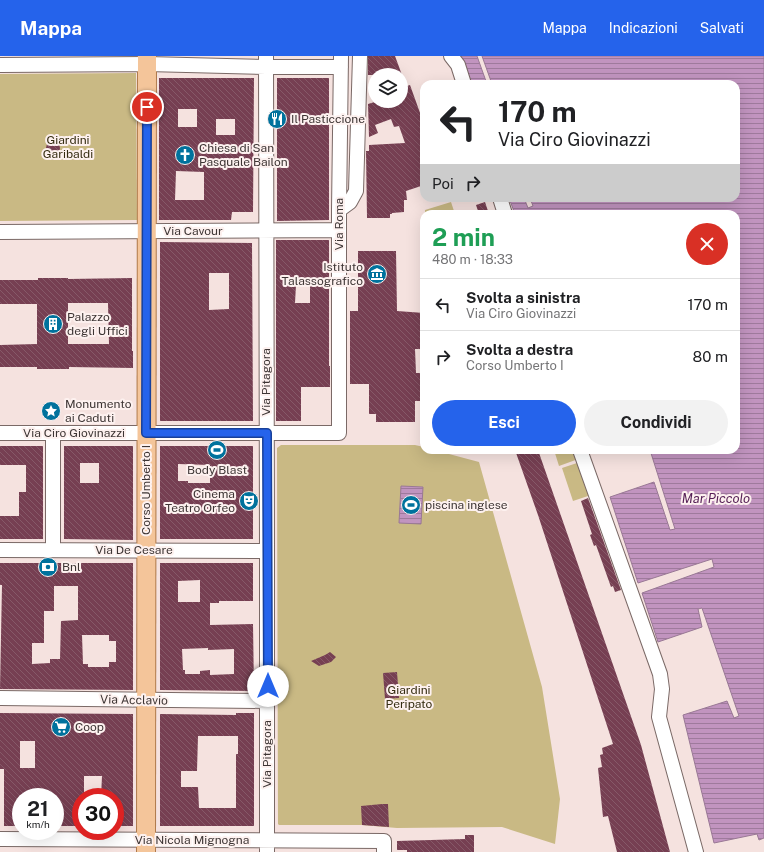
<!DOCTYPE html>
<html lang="it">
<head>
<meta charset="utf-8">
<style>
	:root { --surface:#fff; --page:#f2f2f2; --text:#202124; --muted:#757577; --line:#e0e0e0; --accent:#2563eb }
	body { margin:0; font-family:"Public Sans",sans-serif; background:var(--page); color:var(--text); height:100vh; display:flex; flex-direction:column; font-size:15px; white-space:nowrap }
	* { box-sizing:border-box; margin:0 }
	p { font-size:13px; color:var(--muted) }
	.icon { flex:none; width:22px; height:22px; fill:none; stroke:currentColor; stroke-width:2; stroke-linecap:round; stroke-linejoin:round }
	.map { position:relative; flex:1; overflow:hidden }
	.drawer { position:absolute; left:420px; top:154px; width:320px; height:244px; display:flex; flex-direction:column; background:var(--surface); border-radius:12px; box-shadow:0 4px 16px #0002 }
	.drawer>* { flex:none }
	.guide { position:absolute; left:420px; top:24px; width:320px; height:122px; border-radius:12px; box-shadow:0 4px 16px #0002; background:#fff; color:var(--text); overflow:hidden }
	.tools { position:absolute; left:368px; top:12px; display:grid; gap:8px }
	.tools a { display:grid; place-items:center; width:40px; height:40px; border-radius:50%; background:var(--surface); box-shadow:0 4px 16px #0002; font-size:20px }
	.speed { position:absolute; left:12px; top:732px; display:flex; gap:8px; font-size:20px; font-weight:700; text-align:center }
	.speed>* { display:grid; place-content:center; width:52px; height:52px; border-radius:50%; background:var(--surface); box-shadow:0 4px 16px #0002; line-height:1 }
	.speed small { font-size:10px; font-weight:400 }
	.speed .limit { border:6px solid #d22; background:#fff; color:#111 }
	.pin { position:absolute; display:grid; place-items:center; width:34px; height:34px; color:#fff; margin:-17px; border:2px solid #fff; border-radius:50%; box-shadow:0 1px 4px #0007 }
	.me { position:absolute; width:44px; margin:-22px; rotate:0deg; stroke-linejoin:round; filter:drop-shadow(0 0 3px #0008) }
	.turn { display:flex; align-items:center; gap:14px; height:84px; padding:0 12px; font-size:18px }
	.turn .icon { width:52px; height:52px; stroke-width:2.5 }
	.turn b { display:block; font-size:28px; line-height:34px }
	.then { display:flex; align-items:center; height:38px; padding:0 12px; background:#0003; gap:8px; font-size:15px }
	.round { display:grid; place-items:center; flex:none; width:42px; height:42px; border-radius:21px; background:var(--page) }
	.overview { display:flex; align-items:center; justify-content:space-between; height:68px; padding:0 12px }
	h1 { font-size:24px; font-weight:700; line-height:30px; color:#1e9e55 }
	.cta { display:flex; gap:8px; margin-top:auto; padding:8px 12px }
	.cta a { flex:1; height:46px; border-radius:24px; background:var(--accent); color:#fff; font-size:16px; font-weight:700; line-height:46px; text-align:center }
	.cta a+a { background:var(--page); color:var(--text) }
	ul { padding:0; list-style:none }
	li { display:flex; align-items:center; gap:12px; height:52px; padding:0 12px; border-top:1px solid var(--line) }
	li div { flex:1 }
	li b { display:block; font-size:15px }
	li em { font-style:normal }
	header { display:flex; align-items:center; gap:24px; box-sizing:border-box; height:56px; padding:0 20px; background:var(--accent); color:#fff }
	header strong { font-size:19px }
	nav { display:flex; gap:22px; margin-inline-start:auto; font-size:14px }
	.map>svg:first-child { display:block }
	.park { fill:#c9b984 }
	.water { fill:url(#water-rules); stroke:#997895 }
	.building { fill:url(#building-back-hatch); fill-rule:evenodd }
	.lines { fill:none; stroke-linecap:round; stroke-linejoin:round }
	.minor-casing { stroke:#7a6966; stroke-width:16 }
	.major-casing { stroke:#af7a4b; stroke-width:20 }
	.minor { stroke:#fff; stroke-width:14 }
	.major { stroke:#f4c59a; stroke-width:18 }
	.route-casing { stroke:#184099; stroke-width:10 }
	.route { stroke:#2563eb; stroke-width:7 }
	.labels { text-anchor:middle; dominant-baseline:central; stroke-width:4; stroke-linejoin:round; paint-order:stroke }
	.poi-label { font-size:12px; fill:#3d3534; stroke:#fdf1ef; text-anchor:start }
	.park-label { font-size:12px; fill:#342c11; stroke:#fdf1ef }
	.street-label { font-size:12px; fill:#3d3534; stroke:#fdf1ef }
	.water-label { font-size:13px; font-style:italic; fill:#572157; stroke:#fdf1ef }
</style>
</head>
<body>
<header>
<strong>Mappa</strong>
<nav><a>Mappa</a><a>Indicazioni</a><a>Salvati</a></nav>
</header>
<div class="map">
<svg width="764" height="796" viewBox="0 0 764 796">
	<defs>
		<pattern id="water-rules" width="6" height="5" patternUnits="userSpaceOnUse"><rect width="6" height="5" fill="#c194bf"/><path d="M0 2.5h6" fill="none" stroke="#9e7a9c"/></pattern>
		<pattern id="building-back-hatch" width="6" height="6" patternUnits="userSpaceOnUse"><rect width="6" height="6" fill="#763f52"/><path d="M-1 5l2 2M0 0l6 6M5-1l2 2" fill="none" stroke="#865968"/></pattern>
	</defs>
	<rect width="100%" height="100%" fill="#f5e2df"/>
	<path class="park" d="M 136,17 L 137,164 L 0,165 L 0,18 Z
		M 451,146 L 455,158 L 425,158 L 425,154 Z
		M 281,389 L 415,389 L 424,391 L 424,394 L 434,394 L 479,406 L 542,631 L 560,743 L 555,788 L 502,771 L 397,772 L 362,769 L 279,769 L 278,768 L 277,392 Z
		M 554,394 L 578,394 L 581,402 L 559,410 Z
		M 583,405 L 594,438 L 573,445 L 562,412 Z"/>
	<path class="water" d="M 461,0 L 477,0 L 487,28 L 471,28 Z
		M 482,0 L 764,0 L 764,782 L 759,784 L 757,778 L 714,787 L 683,659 L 727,645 L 734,662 L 739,660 L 702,552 L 698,553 L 702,571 L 658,586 L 642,537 L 714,511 L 712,503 L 638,527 L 610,441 L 654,426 L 670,474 L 675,473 L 650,394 L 736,394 L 736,158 L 515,158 L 509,142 L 524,142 L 528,152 L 533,150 L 530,142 L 736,142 L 736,28 L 492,28 Z
		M 401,430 L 423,431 L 421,468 L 399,467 Z"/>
	<path class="building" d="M 368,0 L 395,0 L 402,19 L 368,19 Z
		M 159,22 L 254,22 L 253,156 L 232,156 L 231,164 L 159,164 ZM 178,53 L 197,53 L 197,71 L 178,71 ZM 216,63 L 235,63 L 235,79 L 216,79 ZM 176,115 L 204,116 L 204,144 L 175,144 Z
		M 277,22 L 329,22 L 329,164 L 277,165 Z
		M 410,29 L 424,68 L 424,129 L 406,135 L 407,144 L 404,144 L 404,156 L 392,157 L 392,158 L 390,158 L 390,162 L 367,162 L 366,95 L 369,95 L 369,89 L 405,87 L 399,70 L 394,71 L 391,63 L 375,69 L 378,77 L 369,81 L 368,48 L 378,45 L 401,45 L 401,32 Z
		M46 92a7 7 0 1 1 14 0a7 7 0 1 1-14 0Z
		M 485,146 L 489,158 L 479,158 L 476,149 Z
		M 276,184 L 329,184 L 329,310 L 330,310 L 330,331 L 301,331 L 301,365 L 276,365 ZM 296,229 L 310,229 L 310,247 L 295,247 Z
		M 160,186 L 252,187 L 253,365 L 160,365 ZM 209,217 L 229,217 L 229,253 L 209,254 Z
		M 358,195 L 396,195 L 397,255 L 424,257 L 422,293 L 415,293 L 416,317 L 421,317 L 420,345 L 415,345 L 415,366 L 376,366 L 376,358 L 369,358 L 369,328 L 350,328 L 350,255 L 358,255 Z
		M 38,222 L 68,222 L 68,223 L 132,222 L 132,295 L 133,295 L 133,312 L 69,311 L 69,313 L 37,313 L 37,311 L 0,311 L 0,289 L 37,288 L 37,248 L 0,248 L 0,224 L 38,224 ZM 68,247 L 108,247 L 109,288 L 68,288 Z
		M 0,390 L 43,390 L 43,483 L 0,483 L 0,460 L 19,460 L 19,436 L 26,436 L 26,409 L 0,409 Z
		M 64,390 L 133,390 L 133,484 L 64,483 ZM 80,407 L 99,407 L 99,427 L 80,427 Z
		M 160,390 L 253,390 L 253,483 L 160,483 ZM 178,408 L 210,409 L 210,427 L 188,427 L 188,425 L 178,425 Z
		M 515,394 L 538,394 L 641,689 L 670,796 L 617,796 L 608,760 L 603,761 L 598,712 L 602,711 L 600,699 L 603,698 L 602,692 L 613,688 L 538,459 Z
		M 588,442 L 621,534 L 615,536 L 613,530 L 611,531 L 596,489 L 594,490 L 590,479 L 592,478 L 581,445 Z
		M 0,507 L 133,507 L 133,634 L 0,633 L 2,529 L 0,529 ZM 54,530 L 78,530 L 78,564 L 61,565 L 60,603 L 50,603 L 50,607 L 32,608 L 32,587 L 44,587 L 44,555 L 54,555 ZM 82,579 L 109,579 L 109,585 L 116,585 L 116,606 L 109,606 L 109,611 L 88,611 L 88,608 L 83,608 Z
		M 160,507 L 253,507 L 253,545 L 219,545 L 219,547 L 210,547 L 210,569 L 253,568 L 254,635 L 160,634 ZM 200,524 L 200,546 L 178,546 L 178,525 ZM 208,592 L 208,594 L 234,593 L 234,618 L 210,619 L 210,614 L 200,615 L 200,618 L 185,618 L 185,614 L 183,614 L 182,593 Z
		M 330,596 L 336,601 L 331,606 L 319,610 L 311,605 L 325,599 Z
		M 397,616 L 399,642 L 385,643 L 383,617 Z
		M 0,657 L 133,658 L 133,770 L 115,770 L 115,741 L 101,741 L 102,720 L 84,720 L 84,741 L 81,741 L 81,770 L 55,770 L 55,741 L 21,741 L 21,770 L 4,770 L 4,713 L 0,713 ZM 20,685 L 35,685 L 35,712 L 20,712 Z
		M 236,657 L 254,657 L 254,770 L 160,770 L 160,658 L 236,659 ZM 198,680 L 238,680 L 238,698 L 236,698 L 236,752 L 199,752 L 198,731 L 181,731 L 181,715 L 197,715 Z
		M 382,748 L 388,748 L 389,771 L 362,769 L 361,750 Z
		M 465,779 L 474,779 L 474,796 L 407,796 L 407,794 L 397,794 L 397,785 L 465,783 Z"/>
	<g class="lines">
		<defs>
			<path id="minor" d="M 266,0 L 267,495 L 267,796
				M 451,0 L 458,9 L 464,28
				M 0,9 L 147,8 L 266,11 L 341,11
				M 500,142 L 505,158
				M 339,154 L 350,146 L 356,135 L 360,0
				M 0,176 L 339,174
				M 0,377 L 339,377 L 339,154 L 341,0
				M 580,394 L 660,618 L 662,633 L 659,661 L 696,796
				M 0,494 L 267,495
				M 53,494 L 53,377
				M 0,642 L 267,645
				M 0,783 L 384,785 L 384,796"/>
			<path id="major" d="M 146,796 L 147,0"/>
		</defs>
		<use href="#minor" class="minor-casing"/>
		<use href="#major" class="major-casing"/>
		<use href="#minor" class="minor"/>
		<use href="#major" class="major"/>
	</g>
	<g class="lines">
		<defs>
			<path id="route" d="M 147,51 L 146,377 L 267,377 L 268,630"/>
		</defs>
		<use href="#route" class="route-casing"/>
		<use href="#route" class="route"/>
	</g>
	<defs>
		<symbol id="restaurant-disc" viewBox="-11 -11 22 22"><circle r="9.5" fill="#00729d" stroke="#fdf1ef"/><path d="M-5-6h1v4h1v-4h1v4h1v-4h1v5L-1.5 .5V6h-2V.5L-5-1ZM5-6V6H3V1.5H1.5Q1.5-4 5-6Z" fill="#fff"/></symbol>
		<symbol id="church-disc" viewBox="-11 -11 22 22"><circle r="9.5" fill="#00729d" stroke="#fdf1ef"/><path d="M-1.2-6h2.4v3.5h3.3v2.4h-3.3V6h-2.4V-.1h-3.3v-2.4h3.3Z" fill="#fff"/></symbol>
		<symbol id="museum-disc" viewBox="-11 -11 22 22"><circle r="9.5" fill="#00729d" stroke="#fdf1ef"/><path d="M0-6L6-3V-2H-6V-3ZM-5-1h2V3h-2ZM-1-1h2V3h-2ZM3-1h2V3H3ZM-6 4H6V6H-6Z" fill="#fff"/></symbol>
		<symbol id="building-disc" viewBox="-11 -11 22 22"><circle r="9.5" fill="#00729d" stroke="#fdf1ef"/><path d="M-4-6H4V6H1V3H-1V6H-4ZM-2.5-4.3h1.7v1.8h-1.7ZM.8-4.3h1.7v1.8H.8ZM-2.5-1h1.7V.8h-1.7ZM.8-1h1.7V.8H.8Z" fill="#fff"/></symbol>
		<symbol id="sight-disc" viewBox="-11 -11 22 22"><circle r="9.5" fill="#00729d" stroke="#fdf1ef"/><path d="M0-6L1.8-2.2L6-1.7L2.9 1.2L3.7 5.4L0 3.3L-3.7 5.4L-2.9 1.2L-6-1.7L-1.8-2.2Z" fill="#fff"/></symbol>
		<symbol id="stadium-disc" viewBox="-11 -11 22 22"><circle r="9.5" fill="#00729d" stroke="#fdf1ef"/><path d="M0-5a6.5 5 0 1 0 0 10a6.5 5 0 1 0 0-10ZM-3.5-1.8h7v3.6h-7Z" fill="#fff"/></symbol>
		<symbol id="theatre-disc" viewBox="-11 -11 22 22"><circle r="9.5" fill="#00729d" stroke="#fdf1ef"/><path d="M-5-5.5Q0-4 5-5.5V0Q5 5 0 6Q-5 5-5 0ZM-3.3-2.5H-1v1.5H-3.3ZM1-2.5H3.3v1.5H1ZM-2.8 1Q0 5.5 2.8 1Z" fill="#fff"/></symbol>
		<symbol id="bank-disc" viewBox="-11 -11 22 22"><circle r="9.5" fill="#00729d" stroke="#fdf1ef"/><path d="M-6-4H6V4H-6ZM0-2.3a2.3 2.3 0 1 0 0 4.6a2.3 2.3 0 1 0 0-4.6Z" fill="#fff"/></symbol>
		<symbol id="supermarket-disc" viewBox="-11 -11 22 22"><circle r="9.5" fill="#00729d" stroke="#fdf1ef"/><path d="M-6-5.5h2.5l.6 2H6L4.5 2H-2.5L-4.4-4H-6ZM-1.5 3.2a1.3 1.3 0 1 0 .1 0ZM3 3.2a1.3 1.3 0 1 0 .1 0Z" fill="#fff"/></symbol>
	</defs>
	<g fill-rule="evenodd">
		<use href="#restaurant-disc" x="266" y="52" width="22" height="22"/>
		<use href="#church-disc" x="174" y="88" width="22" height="22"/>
		<use href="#museum-disc" x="366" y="207" width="22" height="22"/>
		<use href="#building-disc" x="42" y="257" width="22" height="22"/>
		<use href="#sight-disc" x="40" y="344" width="22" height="22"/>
		<use href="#stadium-disc" x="206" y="383" width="22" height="22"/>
		<use href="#theatre-disc" x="238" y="434" width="22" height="22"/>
		<use href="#stadium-disc" x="400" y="438" width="22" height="22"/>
		<use href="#bank-disc" x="37" y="500" width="22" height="22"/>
		<use href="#supermarket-disc" x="50" y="660" width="22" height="22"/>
	</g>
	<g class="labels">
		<g class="poi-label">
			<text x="291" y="63">Il Pasticcione</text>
			<text x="199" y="92">Chiesa di San<tspan x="199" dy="14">Pasquale Bailon</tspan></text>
			<text x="363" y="211" text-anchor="end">Istituto<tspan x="363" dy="14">Talassografico</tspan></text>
			<text x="67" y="261">Palazzo<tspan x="67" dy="14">degli Uffici</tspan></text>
			<text x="65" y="348">Monumento<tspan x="65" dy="14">ai Caduti</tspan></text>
			<text x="217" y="414" text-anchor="middle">Body Blast</text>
			<text x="235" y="438" text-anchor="end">Cinema<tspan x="235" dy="14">Teatro Orfeo</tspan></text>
			<text x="425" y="449">piscina inglese</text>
			<text x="62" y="511">Bnl</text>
			<text x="75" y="671">Coop</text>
		</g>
		<g class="park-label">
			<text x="68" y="84">Giardini<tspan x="68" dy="14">Garibaldi</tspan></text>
			<text x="409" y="634">Giardini<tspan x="409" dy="14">Peripato</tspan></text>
		</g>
		<g class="street-label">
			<text transform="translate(339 168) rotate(-90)">Via Roma</text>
			<text x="193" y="175">Via Cavour</text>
			<text transform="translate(266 326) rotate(-90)">Via Pitagora</text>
			<text x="74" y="377">Via Ciro Giovinazzi</text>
			<text transform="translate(146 434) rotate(-90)">Corso Umberto I</text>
			<text x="134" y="494">Via De Cesare</text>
			<text transform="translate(134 644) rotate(1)">Via Acclavio</text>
			<text transform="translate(267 698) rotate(-90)">Via Pitagora</text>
			<text x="192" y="784">Via Nicola Mignogna</text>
		</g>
		<g class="water-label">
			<text x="716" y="442">Mar Piccolo</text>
		</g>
	</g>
</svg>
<div class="tools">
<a><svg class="icon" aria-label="layers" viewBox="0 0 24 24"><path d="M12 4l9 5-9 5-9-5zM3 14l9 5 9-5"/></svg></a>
</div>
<div class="speed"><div>21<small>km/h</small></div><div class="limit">30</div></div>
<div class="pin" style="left:147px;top:51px;background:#d93025"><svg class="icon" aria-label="arrive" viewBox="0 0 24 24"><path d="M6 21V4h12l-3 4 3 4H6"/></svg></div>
<svg class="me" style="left:268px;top:630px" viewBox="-20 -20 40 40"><circle r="19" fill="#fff"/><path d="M0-13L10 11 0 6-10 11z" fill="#2563eb"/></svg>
<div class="guide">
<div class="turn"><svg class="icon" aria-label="left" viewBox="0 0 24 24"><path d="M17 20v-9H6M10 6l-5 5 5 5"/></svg><div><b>170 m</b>Via Ciro Giovinazzi</div></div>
<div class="then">Poi<svg class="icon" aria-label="right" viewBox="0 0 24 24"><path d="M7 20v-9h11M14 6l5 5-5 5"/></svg></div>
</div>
<section class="drawer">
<div class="overview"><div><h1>2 min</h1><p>480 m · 18:33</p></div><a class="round" style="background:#d93025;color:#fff"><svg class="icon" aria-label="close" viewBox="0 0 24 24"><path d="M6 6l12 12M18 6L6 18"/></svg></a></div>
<ul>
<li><svg class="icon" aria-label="left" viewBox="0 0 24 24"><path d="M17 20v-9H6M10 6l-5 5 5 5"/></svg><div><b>Svolta a sinistra</b><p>Via Ciro Giovinazzi</p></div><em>170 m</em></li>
<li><svg class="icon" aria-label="right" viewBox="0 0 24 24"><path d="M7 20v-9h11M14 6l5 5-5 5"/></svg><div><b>Svolta a destra</b><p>Corso Umberto I</p></div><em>80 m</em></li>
</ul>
<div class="cta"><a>Esci</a><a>Condividi</a></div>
</section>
</div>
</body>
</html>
